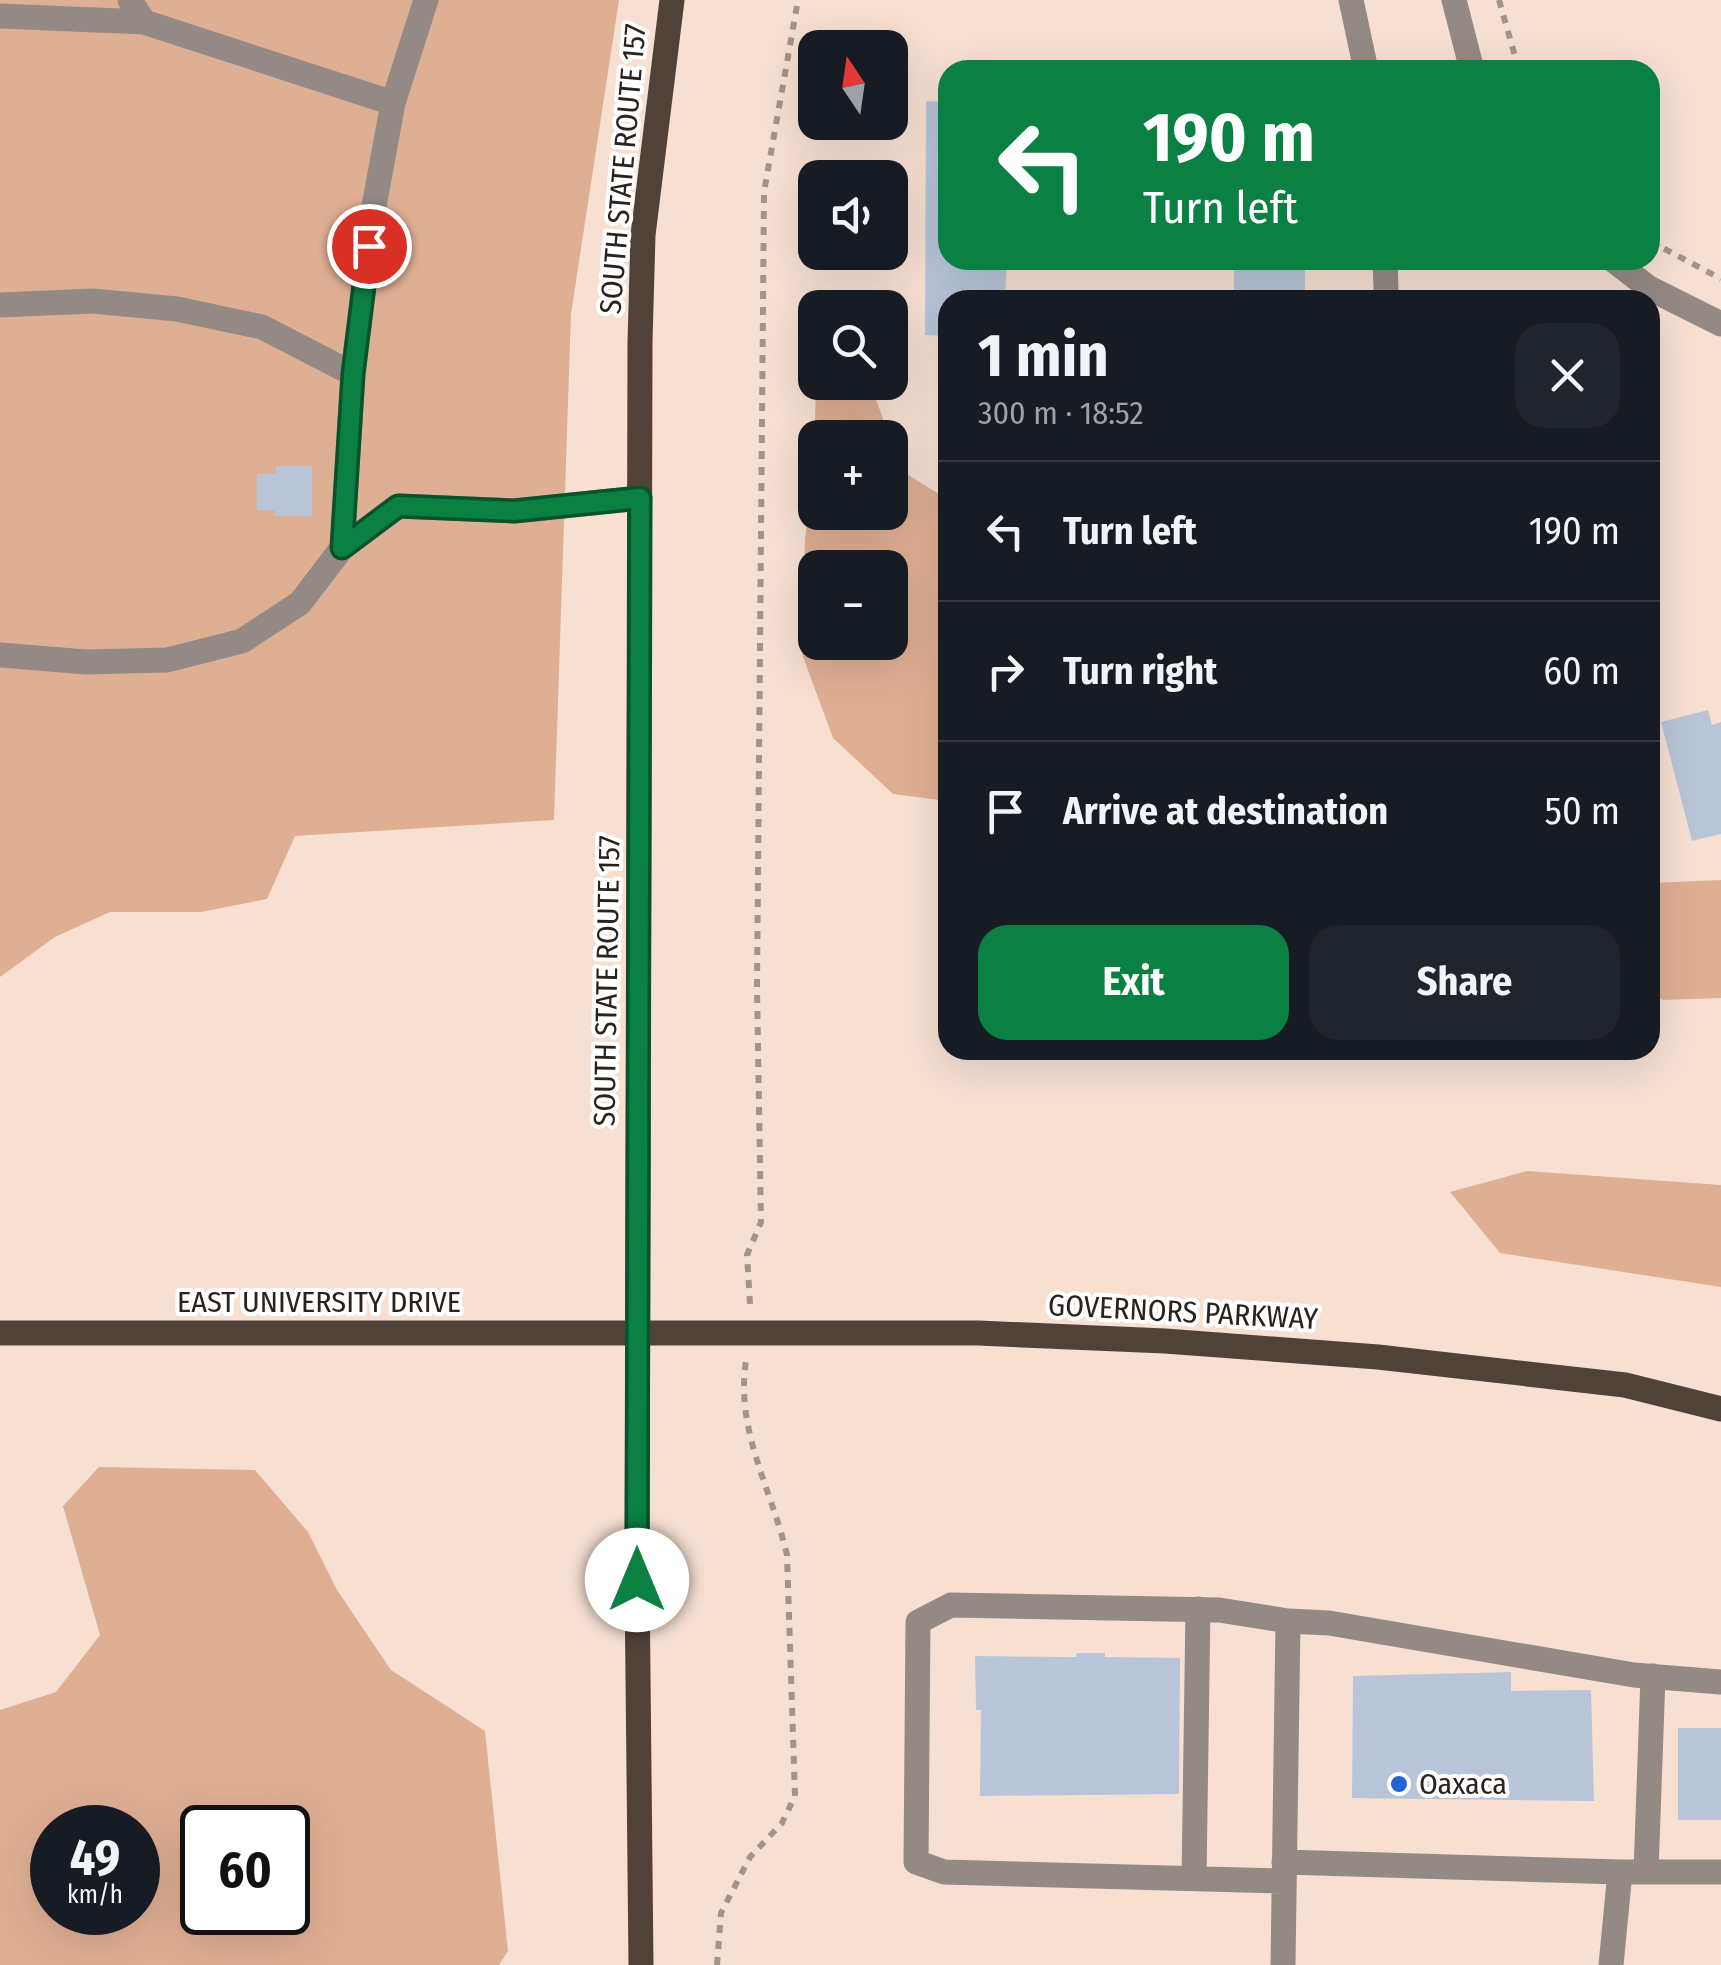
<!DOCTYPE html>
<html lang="en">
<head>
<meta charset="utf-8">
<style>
	:root { --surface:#171b24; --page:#20242c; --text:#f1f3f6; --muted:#9ea1a6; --line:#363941; --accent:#0b8043 }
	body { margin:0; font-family:"Fira Sans Condensed",sans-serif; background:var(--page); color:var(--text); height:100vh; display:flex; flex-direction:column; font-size:38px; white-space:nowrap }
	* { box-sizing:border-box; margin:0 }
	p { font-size:32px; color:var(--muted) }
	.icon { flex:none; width:55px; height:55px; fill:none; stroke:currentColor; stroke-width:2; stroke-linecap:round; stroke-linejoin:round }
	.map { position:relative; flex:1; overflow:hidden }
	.side { position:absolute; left:938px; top:290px; width:722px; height:770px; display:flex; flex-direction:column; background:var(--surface); border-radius:30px; box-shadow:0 10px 40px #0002 }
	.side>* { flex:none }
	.banner { position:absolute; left:938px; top:60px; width:722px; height:210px; border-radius:30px; box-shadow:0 10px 40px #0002; background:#0b8043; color:#fff; overflow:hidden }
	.needle { width:65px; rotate:347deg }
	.fabs { position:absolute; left:798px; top:30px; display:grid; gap:20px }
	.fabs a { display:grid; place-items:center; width:110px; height:110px; border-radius:20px; background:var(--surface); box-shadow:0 10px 40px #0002; font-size:50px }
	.speed { position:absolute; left:30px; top:1805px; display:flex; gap:20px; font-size:50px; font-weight:700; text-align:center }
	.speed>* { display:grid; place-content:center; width:130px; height:130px; border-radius:50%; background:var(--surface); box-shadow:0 10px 40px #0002; line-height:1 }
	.speed small { font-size:25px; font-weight:400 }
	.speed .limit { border:5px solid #111; border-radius:15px; background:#fff; color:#111 }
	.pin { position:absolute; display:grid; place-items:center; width:85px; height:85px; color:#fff; margin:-42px; border:5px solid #fff; border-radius:50%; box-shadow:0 2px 10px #0007 }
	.me { position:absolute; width:110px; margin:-55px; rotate:0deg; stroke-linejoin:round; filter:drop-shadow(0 0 8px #0008) }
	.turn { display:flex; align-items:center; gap:35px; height:210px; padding:0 40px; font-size:45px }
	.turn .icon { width:130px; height:130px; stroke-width:2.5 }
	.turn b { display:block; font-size:70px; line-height:85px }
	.round { display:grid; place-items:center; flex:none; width:105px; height:105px; border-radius:30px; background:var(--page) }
	.summary { display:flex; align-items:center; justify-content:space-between; height:170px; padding:0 40px }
	h1 { font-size:60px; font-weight:700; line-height:75px }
	.primary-button { display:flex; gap:20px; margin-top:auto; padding:20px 40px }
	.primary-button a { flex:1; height:115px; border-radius:30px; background:var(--accent); color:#fff; font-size:40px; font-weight:700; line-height:115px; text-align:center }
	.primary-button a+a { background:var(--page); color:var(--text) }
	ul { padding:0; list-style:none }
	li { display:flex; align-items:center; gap:30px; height:140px; padding:0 40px; border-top:2px solid var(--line) }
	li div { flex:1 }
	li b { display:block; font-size:38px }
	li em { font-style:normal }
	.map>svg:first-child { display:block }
	.green { fill:#dfaf94; fill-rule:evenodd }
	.building { fill:#b8c5d9 }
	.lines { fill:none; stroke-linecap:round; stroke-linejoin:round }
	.path { stroke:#a49389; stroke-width:6; stroke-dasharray:8 8; stroke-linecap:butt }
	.minor { stroke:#948a85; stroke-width:25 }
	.major { stroke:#514239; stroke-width:25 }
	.route-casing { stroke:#07532c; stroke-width:25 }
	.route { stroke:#0b8043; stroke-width:18 }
	.poi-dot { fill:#2263cf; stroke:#fff; stroke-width:4 }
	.labels { text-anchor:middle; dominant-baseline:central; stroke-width:8; stroke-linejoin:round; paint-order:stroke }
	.street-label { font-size:30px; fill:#2a221d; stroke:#fff }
	.poi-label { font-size:30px; fill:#2a221d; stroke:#fff; text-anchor:start }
</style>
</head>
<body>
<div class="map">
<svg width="1721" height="1965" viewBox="0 0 1721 1965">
	<rect width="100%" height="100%" fill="#f7e0d2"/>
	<path class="green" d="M 0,0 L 619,0 L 571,314 L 554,820 L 295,836 L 267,899 L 201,912 L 110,912 L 55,937 L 0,977 Z
		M 816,383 L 870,383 L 902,471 L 947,499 L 947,801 L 893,794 L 833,738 L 802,654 L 805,540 L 814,457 ZM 815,438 L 890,438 L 890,512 L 815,512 ZM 815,568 L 890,568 L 890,642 L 815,642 Z
		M 1721,880 L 1721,998 L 1663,1000 L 1650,994 L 1650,883 Z
		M 1527,1171 L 1721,1185 L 1721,1287 L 1500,1253 L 1450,1192 Z
		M 99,1467 L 255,1470 L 308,1532 L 337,1590 L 391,1670 L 485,1731 L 508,1951 L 499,1965 L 0,1965 L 0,1710 L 56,1692 L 100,1635 L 63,1506 ZM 52,1828 L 138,1828 L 138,1912 L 52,1912 ZM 202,1828 L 288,1828 L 288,1912 L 202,1912 Z"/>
	<path class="building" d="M 926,101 L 948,102 L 948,260 L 1007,260 L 1005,300 L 948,300 L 948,336 L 925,335 Z
		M 1234,260 L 1305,260 L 1305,294 L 1234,294 Z
		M 276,466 L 312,466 L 312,516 L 275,516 L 275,510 L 257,510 L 257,474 L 276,474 Z
		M 1708,710 L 1712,725 L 1721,722 L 1721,834 L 1692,841 L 1661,722 Z
		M 1077,1653 L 1105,1653 L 1105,1657 L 1180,1658 L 1179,1794 L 980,1796 L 981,1710 L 976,1710 L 975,1656 L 1076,1657 Z
		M 1511,1672 L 1511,1691 L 1591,1690 L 1594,1801 L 1352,1798 L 1353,1676 Z
		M 1678,1728 L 1721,1728 L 1721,1820 L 1678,1820 Z"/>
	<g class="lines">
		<path class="path" d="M 1499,0 L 1519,70
			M 1650,241 L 1721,279
			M 750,1304 L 747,1255 L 761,1222 L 757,988 L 764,192 L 798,0
			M 717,1965 L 721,1913 L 750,1857 L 782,1823 L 795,1796 L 787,1555 C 772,1490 735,1430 746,1361"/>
		<path class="minor" d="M 130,0 L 144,22 L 393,103
			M 1351,0 L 1366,70
			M 1454,0 L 1472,70
			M 0,16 L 144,22
			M 1385,260 L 1386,289
			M 1613,260 L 1649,288 L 1721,324
			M 0,305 L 93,301 L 177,309 L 262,327 L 353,374
			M 342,548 L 399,506 L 514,511 L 640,498
			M 0,655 L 86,662 L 167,660 L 242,641 L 300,603 L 342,548 L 353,374 L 372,217 L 393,103 L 426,0
			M 1284,1862 L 1620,1872
			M 1646,1872 L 1653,1676
			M 1194,1878 L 1198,1609
			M 1284,1881 L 944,1872 L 916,1862 L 918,1622 L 951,1605 L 1219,1610 L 1288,1621
			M 1283,1965 L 1288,1621 L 1329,1623 L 1634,1675 L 1721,1682
			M 1611,1965 L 1620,1872 L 1721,1872"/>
		<path class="major" d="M 0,1333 L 978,1333 L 1165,1341 L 1378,1357 L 1625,1385 L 1721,1409
			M 641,1965 L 637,1580 L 640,342 L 643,235 L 672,0"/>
	</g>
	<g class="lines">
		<defs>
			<path id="route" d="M 369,246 L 353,374 L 342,548 L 398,506 L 514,511 L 640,498 L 637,1580"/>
		</defs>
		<use href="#route" class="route-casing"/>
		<use href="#route" class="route"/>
	</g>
	<circle class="poi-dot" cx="1399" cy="1784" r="10"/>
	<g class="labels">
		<g class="street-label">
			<text transform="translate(623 169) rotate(-85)">SOUTH STATE ROUTE 157</text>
			<text transform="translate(607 981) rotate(-89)">SOUTH STATE ROUTE 157</text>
			<text x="319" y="1302">EAST UNIVERSITY DRIVE</text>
			<text transform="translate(1183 1312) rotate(3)">GOVERNORS PARKWAY</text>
		</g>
		<g class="poi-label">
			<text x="1419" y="1784">Oaxaca</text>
		</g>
	</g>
</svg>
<div class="fabs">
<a><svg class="needle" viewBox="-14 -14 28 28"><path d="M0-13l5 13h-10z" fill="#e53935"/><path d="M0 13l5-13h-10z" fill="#9ea1a6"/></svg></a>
<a><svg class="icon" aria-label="sound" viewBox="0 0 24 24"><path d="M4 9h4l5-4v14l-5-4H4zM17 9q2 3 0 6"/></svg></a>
<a><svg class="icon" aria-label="search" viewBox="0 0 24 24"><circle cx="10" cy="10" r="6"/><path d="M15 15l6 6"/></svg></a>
<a>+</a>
<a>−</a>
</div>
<div class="speed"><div>49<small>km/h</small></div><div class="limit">60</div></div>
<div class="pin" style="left:369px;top:246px;background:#d93025"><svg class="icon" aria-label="arrive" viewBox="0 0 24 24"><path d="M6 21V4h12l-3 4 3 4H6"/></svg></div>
<svg class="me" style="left:637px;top:1580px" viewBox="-20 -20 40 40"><circle r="19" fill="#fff"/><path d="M0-13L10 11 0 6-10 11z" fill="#0b8043"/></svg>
<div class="banner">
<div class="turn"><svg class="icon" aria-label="left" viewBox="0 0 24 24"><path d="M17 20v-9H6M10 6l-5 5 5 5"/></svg><div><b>190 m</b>Turn left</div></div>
</div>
<section class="side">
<div class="summary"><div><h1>1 min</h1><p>300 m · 18:52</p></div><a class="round"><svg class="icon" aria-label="close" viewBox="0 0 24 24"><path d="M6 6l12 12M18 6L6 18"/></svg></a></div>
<ul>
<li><svg class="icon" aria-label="left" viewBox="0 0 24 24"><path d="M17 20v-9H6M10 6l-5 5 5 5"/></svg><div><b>Turn left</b></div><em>190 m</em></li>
<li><svg class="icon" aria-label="right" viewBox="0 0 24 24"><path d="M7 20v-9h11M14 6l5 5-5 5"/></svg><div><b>Turn right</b></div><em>60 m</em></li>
<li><svg class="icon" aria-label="arrive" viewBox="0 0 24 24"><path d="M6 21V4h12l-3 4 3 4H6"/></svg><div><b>Arrive at destination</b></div><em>50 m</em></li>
</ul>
<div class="primary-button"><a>Exit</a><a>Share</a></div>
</section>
</div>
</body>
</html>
